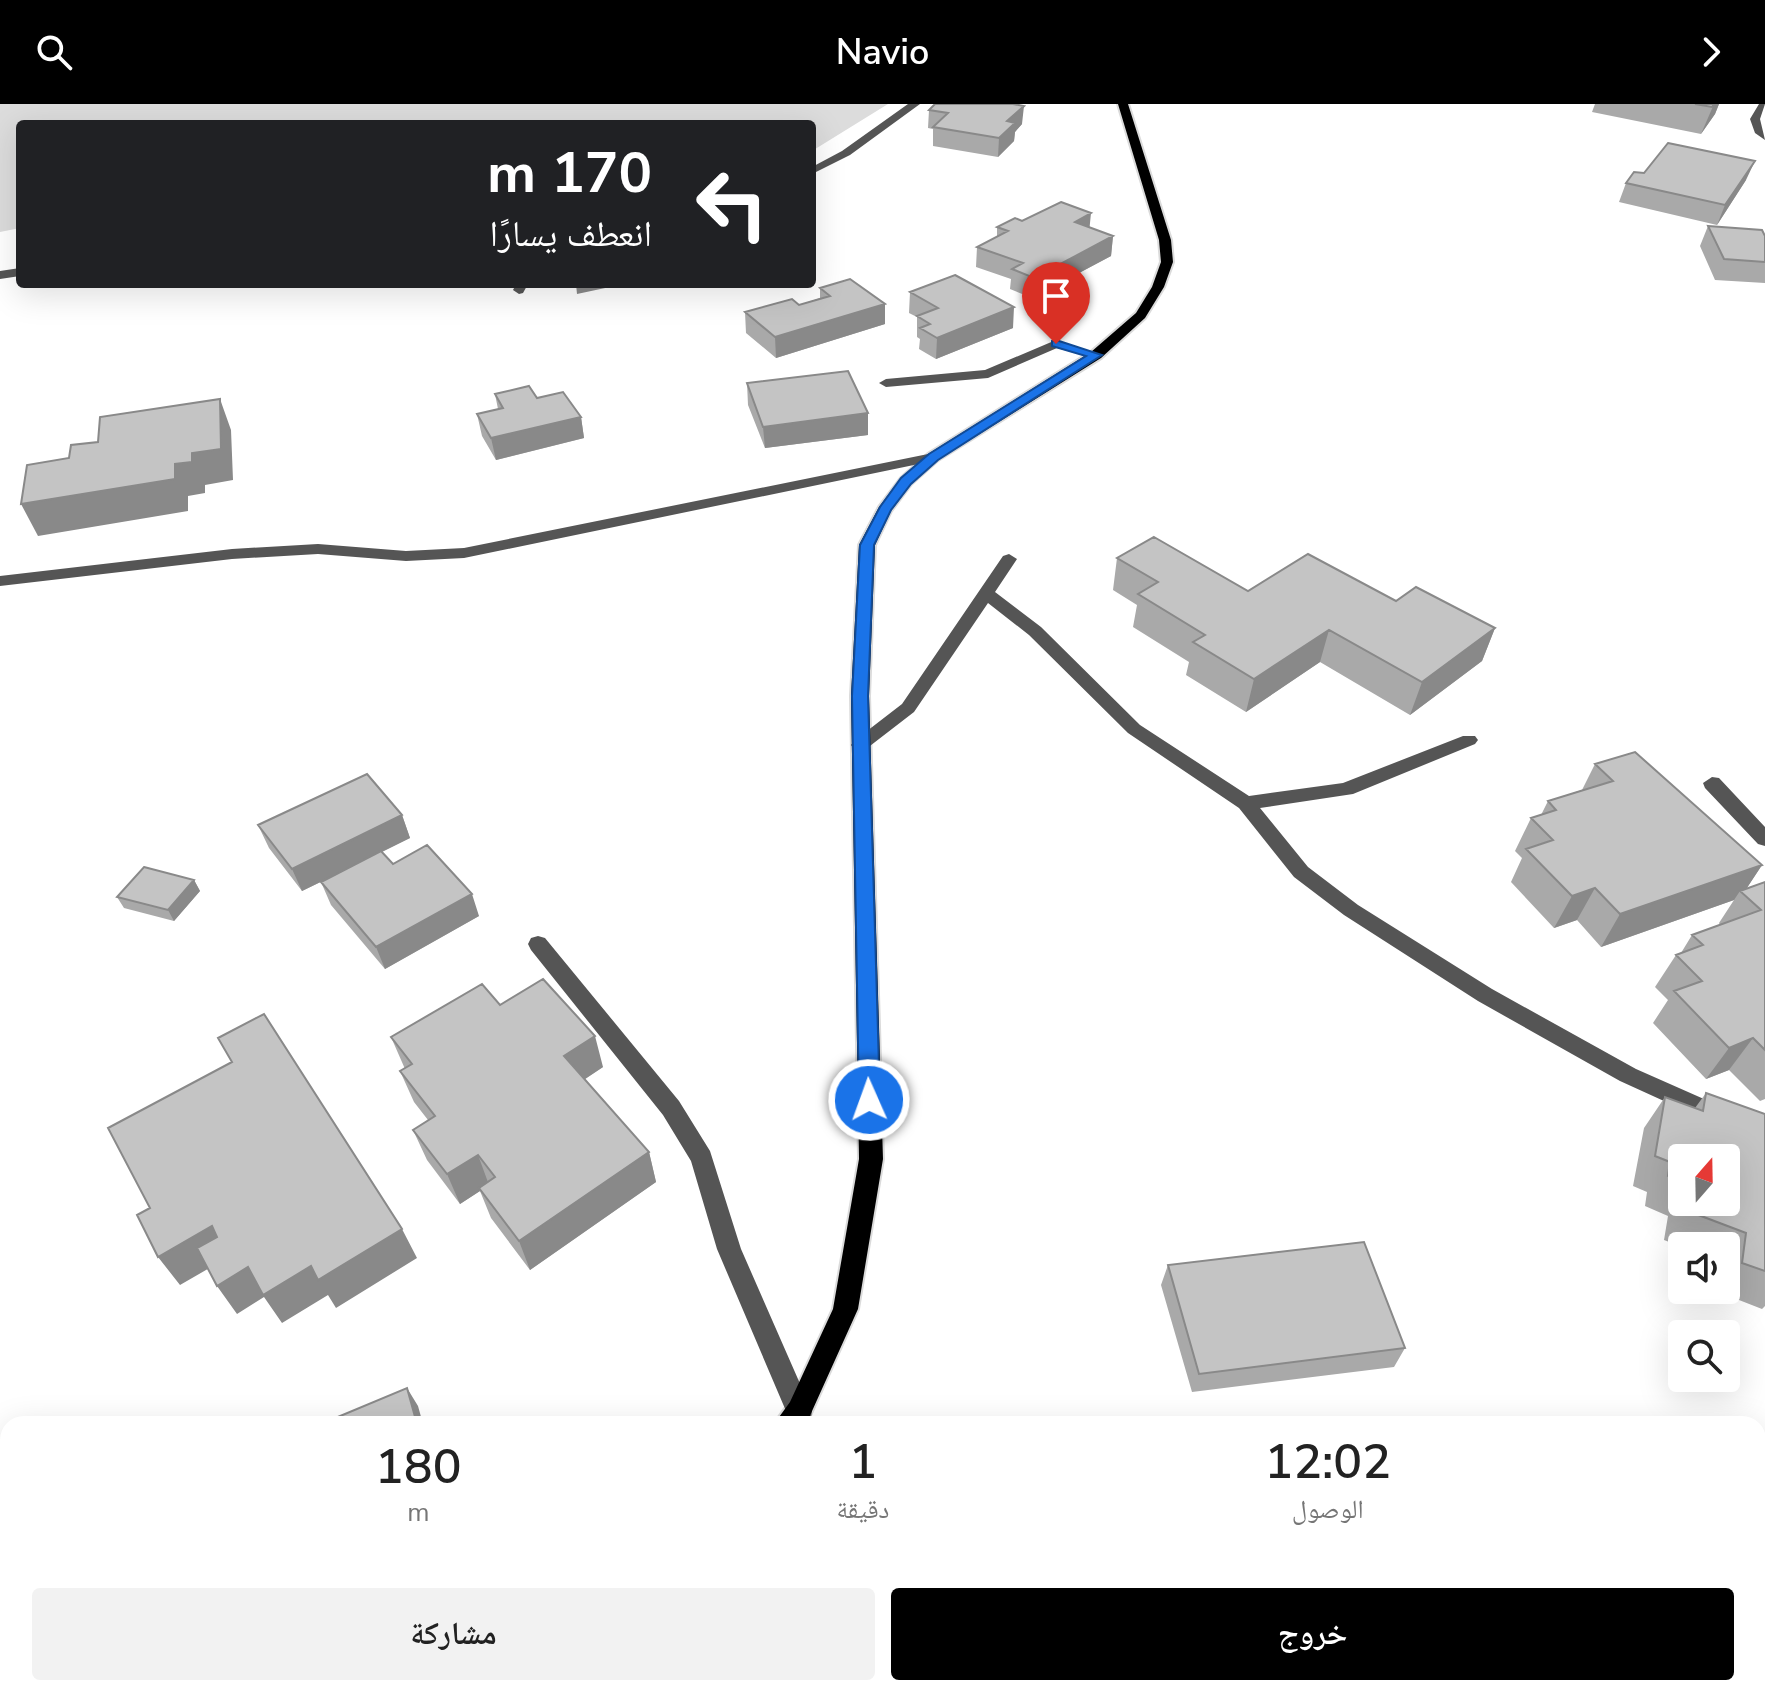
<!DOCTYPE html>
<html lang="ar">
<head>
<meta charset="utf-8">
<style>
	:root { --surface:#fff; --page:#f2f2f2; --text:#222; --muted:#767676; --accent:#000 }
	body { margin:0; font-family:"Nunito Sans","Noto Naskh Arabic",sans-serif; background:var(--page); color:var(--text); direction:rtl; height:100vh; display:flex; flex-direction:column; font-size:30px; white-space:nowrap }
	* { box-sizing:border-box; margin:0 }
	p { font-size:26px; color:var(--muted) }
	.icon { flex:none; width:44px; height:44px; fill:none; stroke:currentColor; stroke-width:2; stroke-linecap:round; stroke-linejoin:round }
	.map { position:relative; flex:1; overflow:hidden; direction:ltr }
	.drawer { position:absolute; left:0px; top:1312px; width:1766px; height:280px; display:flex; flex-direction:column; background:var(--surface); border-radius:24px 24px 0 0; box-shadow:0 8px 32px #0002; direction:rtl }
	.drawer>* { flex:none }
	.banner { position:absolute; left:16px; top:16px; width:800px; height:168px; border-radius:8px; box-shadow:0 8px 32px #0002; direction:rtl; background:#202124; color:#fff; overflow:hidden }
	.needle { width:52px; rotate:20deg }
	.fabs { position:absolute; left:1668px; top:1040px; display:grid; gap:16px }
	.fabs a { display:grid; place-items:center; width:72px; height:72px; border-radius:8px; background:var(--surface); box-shadow:0 8px 32px #0002; font-size:40px }
	.pin { position:absolute; display:grid; place-items:center; width:68px; height:68px; color:#fff; margin:-82px -34px; border-radius:50% 50% 50% 0; rotate:-45deg; box-shadow:0 0 8px #0007 }
	.pin .icon { rotate:45deg }
	.me { position:absolute; width:88px; margin:-44px; rotate:358deg; stroke-linejoin:round; filter:drop-shadow(0 0 6px #0008) }
	.turn { display:flex; align-items:center; gap:28px; height:168px; padding:0 32px; font-size:36px }
	.turn .icon { width:104px; height:104px; stroke-width:2.5 }
	.turn b { display:block; font-size:56px; line-height:68px }
	.eta { display:flex; justify-content:space-evenly; align-items:center; height:136px; text-align:center }
	.eta b { font-size:48px; font-weight:600; line-height:56px }
	.action { display:flex; gap:16px; margin-top:auto; padding:16px 32px }
	.action a { flex:1; height:92px; border-radius:8px; background:var(--accent); color:#fff; font-size:32px; font-weight:600; line-height:92px; text-align:center }
	.action a+a { background:var(--page); color:var(--text) }
	header { display:flex; justify-content:space-between; align-items:center; height:104px; padding:0 32px; background:var(--accent); color:#fff; font-size:36px; font-weight:600 }
	.map>svg:first-child { display:block }
	.green { fill:#dcdcdc }
	.lines { fill:none; stroke-linecap:round; stroke-linejoin:round }
	.major-casing { stroke:#dbdbdb; stroke-width:4 }
	.minor { fill:#555; fill-rule:evenodd }
	.major { fill:#000; fill-rule:evenodd }
	.wall { fill:#a9a9a9; fill-rule:evenodd }
	.shaded-wall { fill:#898989 }
	.building { fill:#c4c4c4; stroke:#898989; stroke-width:2 }
	.route { fill:#1a73e8; stroke:#114b97; stroke-width:2 }
</style>
</head>
<body>
<header><svg class="icon" aria-label="forward" viewBox="0 0 24 24"><path d="M9 5l7 7-7 7"/></svg>Navio<svg class="icon" aria-label="search" viewBox="0 0 24 24"><circle cx="10" cy="10" r="6"/><path d="M15 15l6 6"/></svg></header>
<div class="map">
<svg width="1765" height="1592" viewBox="0 0 1765 1592">
	<rect width="100%" height="100%" fill="#fff"/>
	<path class="green" d="M 0,0 L 888,0 L 812,47 L 812,20 L 20,20 L 20,124 L 0,128 Z"/>
	<g class="lines">
		<defs>
			<path id="major" d="M 1118,0 L 1128,0 L 1171,136 L 1173,158 L 1164,183 L 1145,214 L 1101,254 L 938,356 L 911,380 L 891,407 L 875,441 L 869,592 L 883,1055 L 858,1205 L 808,1316 L 805,1320 L 774,1320 L 790,1298 L 833,1205 L 859,1055 L 851,592 L 859,441 L 879,403 L 901,374 L 928,350 L 1091,248 L 1136,209 L 1152,183 L 1161,158 L 1159,136 Z
				M 473,1584 L 511,1584 L 508,1592 L 470,1592 Z"/>
		</defs>
		<use href="#major" class="major-casing"/>
		<path class="minor" d="M 908,0 L 920,0 L 850,51 L 812,70 L 812,63 L 842,47 Z
			M 1759,0 L 1765,0 L 1760,15 L 1765,36 L 1755,29 L 1750,15 Z
			M 20,164 L 20,172 L 0,175 L 0,167 Z
			M 516,180 L 528,180 L 523,189 L 519,190 L 513,186 Z
			M 1056,236 L 1103,251 L 1096,255 L 1057,244 L 988,274 L 886,283 L 879,279 L 886,275 L 985,266 Z
			M 933,349 L 940,353 L 938,356 L 464,454 L 406,457 L 318,450 L 232,455 L 0,482 L 0,472 L 232,445 L 318,440 L 406,447 L 464,444 Z
			M 1009,450 L 1017,455 L 995,488 L 1041,523 L 1140,621 L 1249,692 L 1343,679 L 1463,632 L 1475,632 L 1478,636 L 1475,640 L 1353,690 L 1260,704 L 1308,763 L 1358,801 L 1492,885 L 1636,965 L 1765,1022 L 1765,1043 L 1620,977 L 1478,897 L 1344,811 L 1294,773 L 1239,704 L 1128,629 L 1029,531 L 988,499 L 914,608 L 866,645 L 854,645 L 851,641 L 854,637 L 902,600 L 1003,452 Z
			M 1712,673 L 1719,674 L 1765,723 L 1765,742 L 1758,740 L 1705,684 L 1703,679 Z
			M 538,832 L 545,834 L 679,997 L 710,1047 L 741,1145 L 812,1307 L 810,1320 L 784,1320 L 786,1307 L 717,1145 L 691,1057 L 663,1011 L 531,846 L 528,840 L 531,834 Z
			M 793,1584 L 823,1584 L 823,1592 L 793,1592 Z"/>
		<use href="#major" class="major"/>
	</g>
	<path class="wall" d="M 935,0 L 1020,0 L 1019,1 L 1022,20 L 1015,28 L 1014,37 L 998,53 L 933,42 L 933,25 L 928,24 L 929,6 Z
		M 1595,0 L 1719,0 L 1715,10 L 1701,30 L 1592,8 Z
		M 1644,69 L 1746,76 L 1717,121 L 1619,98 L 1626,79 Z
		M 1022,117 L 1090,124 L 1113,132 L 1111,152 L 1032,194 L 1010,185 L 1011,175 L 976,163 L 977,143 L 997,133 L 997,123 Z
		M 1708,122 L 1765,132 L 1765,179 L 1715,176 L 1700,142 Z
		M 820,184 L 885,220 L 776,254 L 746,229 L 745,208 L 799,201 L 820,194 Z
		M 910,188 L 1013,224 L 936,255 L 919,245 L 920,235 L 917,233 L 917,213 L 909,209 Z
		M 747,279 L 868,309 L 868,331 L 765,344 L 748,301 Z
		M 495,290 L 537,294 L 581,313 L 584,334 L 496,356 L 482,332 L 477,310 L 498,305 Z
		M 1117,454 L 1248,487 L 1396,497 L 1495,524 L 1482,557 L 1410,611 L 1320,558 L 1246,608 L 1186,571 L 1189,558 L 1133,523 L 1137,501 L 1113,486 Z
		M 1595,660 L 1762,761 L 1746,785 L 1765,778 L 1765,995 L 1760,997 L 1729,966 L 1706,975 L 1653,919 L 1668,896 L 1655,883 L 1676,851 L 1681,849 L 1692,831 L 1720,821 L 1719,819 L 1734,796 L 1601,843 L 1577,816 L 1554,824 L 1511,778 L 1522,754 L 1515,747 L 1531,714 L 1541,711 L 1548,697 L 1582,686 Z
		M 402,711 L 410,734 L 382,748 L 393,760 L 479,812 L 385,865 L 331,801 L 321,778 L 329,774 L 302,787 L 269,744 L 258,721 Z
		M 194,776 L 200,787 L 174,817 L 124,804 L 117,793 Z
		M 500,901 L 603,963 L 585,975 L 649,1048 L 656,1078 L 530,1166 L 491,1114 L 480,1087 L 460,1100 L 427,1056 L 413,1026 L 428,1016 L 414,998 L 400,967 L 405,965 L 391,933 Z
		M 1706,989 L 1765,1010 L 1765,1202 L 1762,1205 L 1716,1187 L 1726,1186 L 1726,1142 L 1682,1143 L 1664,1136 L 1668,1112 L 1645,1102 L 1647,1088 L 1633,1082 L 1644,1024 L 1665,993 L 1695,1004 ZM 1682,1054 L 1726,1098 L 1682,1098 Z
		M 1168,1161 L 1405,1244 L 1394,1263 L 1192,1288 L 1161,1181 Z"/>
	<path class="shaded-wall" d="M 1714,0 L 1719,0 L 1715,10 L 1701,30 Z
		M 1024,2 L 1022,20 L 1015,28 L 1014,37 L 998,53 L 999,34 L 1007,17 Z
		M 1755,57 L 1746,76 L 1717,121 L 1725,101 Z
		M 1091,109 L 1089,129 L 1075,118 Z
		M 1113,132 L 1111,152 L 1032,194 L 1034,174 Z
		M 576,180 L 624,180 L 577,190 Z
		M 885,200 L 885,220 L 776,254 L 775,233 Z
		M 1014,203 L 1013,224 L 936,255 L 937,234 Z
		M 220,295 L 231,326 L 233,376 L 205,381 L 205,389 L 188,392 L 188,407 L 38,432 L 21,400 L 175,360 Z
		M 868,309 L 868,331 L 765,344 L 763,323 Z
		M 581,313 L 584,334 L 496,356 L 491,334 Z
		M 1495,524 L 1482,557 L 1410,611 L 1422,578 Z
		M 1329,526 L 1320,558 L 1246,608 L 1254,575 Z
		M 402,711 L 410,734 L 302,787 L 292,765 Z
		M 1762,761 L 1743,790 L 1740,787 L 1734,796 L 1601,843 L 1620,810 Z
		M 194,776 L 200,787 L 174,817 L 168,806 Z
		M 1595,784 L 1577,816 L 1554,824 L 1572,792 Z
		M 472,790 L 479,812 L 385,865 L 376,843 Z
		M 595,932 L 603,963 L 573,983 L 564,952 Z
		M 1753,934 L 1729,966 L 1706,975 L 1729,944 Z
		M 649,1048 L 656,1078 L 530,1166 L 519,1137 Z
		M 478,1051 L 489,1081 L 479,1084 L 480,1087 L 460,1100 L 447,1070 Z
		M 212,1122 L 232,1151 L 180,1181 L 158,1153 Z
		M 402,1125 L 417,1154 L 336,1204 L 328,1191 L 282,1219 L 264,1193 L 237,1210 L 217,1182 L 248,1163 L 311,1162 Z
		M 407,1284 L 418,1302 L 423,1320 L 417,1320 Z
		M 111,1584 L 134,1584 L 136,1592 L 113,1592 Z"/>
	<path class="building" d="M 935,0 L 1013,0 L 1024,2 L 1007,17 L 1015,19 L 999,34 L 933,23 L 948,9 L 929,6 Z
		M 1695,0 L 1714,0 L 1712,3 Z
		M 1668,39 L 1755,57 L 1725,101 L 1626,79 L 1634,68 L 1644,69 Z
		M 1061,98 L 1091,109 L 1075,118 L 1113,132 L 1034,174 L 1012,165 L 1023,159 L 977,143 L 1008,127 L 997,123 L 1015,114 L 1022,117 Z
		M 1708,122 L 1762,126 L 1765,132 L 1765,158 L 1724,155 Z
		M 955,171 L 1014,203 L 937,234 L 920,224 L 930,220 L 917,212 L 938,204 L 910,188 Z
		M 850,175 L 885,200 L 775,233 L 745,208 L 792,195 L 799,201 L 830,192 L 820,184 Z
		M 848,267 L 868,309 L 763,323 L 747,279 Z
		M 529,282 L 537,294 L 563,288 L 581,313 L 491,334 L 477,310 L 503,304 L 495,290 Z
		M 220,295 L 221,345 L 192,349 L 192,358 L 175,360 L 175,375 L 21,400 L 27,361 L 69,354 L 71,341 L 98,338 L 100,313 Z
		M 1154,433 L 1248,487 L 1308,450 L 1396,497 L 1416,483 L 1495,524 L 1422,578 L 1329,526 L 1254,575 L 1193,538 L 1205,531 L 1138,490 L 1158,478 L 1117,454 Z
		M 1635,648 L 1762,761 L 1620,810 L 1595,784 L 1572,792 L 1526,745 L 1553,736 L 1531,714 L 1556,706 L 1548,697 L 1613,677 L 1595,660 Z
		M 367,670 L 402,711 L 292,765 L 258,721 Z
		M 427,741 L 472,790 L 376,843 L 321,778 L 381,747 L 393,760 Z
		M 144,763 L 194,776 L 168,806 L 117,793 Z
		M 1765,778 L 1765,946 L 1753,934 L 1729,944 L 1674,887 L 1702,877 L 1676,851 L 1703,841 L 1692,831 L 1761,806 L 1740,787 Z
		M 543,875 L 595,932 L 564,952 L 649,1048 L 519,1137 L 479,1084 L 495,1073 L 478,1051 L 447,1070 L 413,1026 L 435,1012 L 400,967 L 412,960 L 391,933 L 482,880 L 500,901 Z
		M 264,910 L 402,1125 L 318,1176 L 311,1162 L 263,1191 L 248,1163 L 217,1182 L 197,1144 L 217,1133 L 212,1122 L 158,1153 L 137,1111 L 150,1104 L 108,1024 L 232,958 L 218,934 Z
		M 1706,989 L 1765,1010 L 1765,1167 L 1742,1159 L 1746,1129 L 1688,1107 L 1690,1098 L 1726,1098 L 1726,1054 L 1682,1054 L 1682,1078 L 1668,1072 L 1670,1058 L 1655,1052 L 1665,993 L 1703,1007 Z
		M 1364,1138 L 1405,1244 L 1199,1270 L 1168,1161 Z
		M 407,1284 L 417,1320 L 321,1320 Z
		M 8,1477 L 8,1584 L 111,1584 L 113,1592 L 0,1592 L 0,1481 Z"/>
	<path class="route" d="M 1056,236 L 1102,251 L 938,356 L 911,380 L 891,406 L 874,441 L 868,592 L 880,996 L 877,1002 L 869,1005 L 862,1002 L 859,996 L 852,592 L 860,441 L 880,403 L 901,374 L 929,350 L 1086,252 L 1052,242 L 1052,237 Z"/>
</svg>
<div class="fabs">
<a><svg class="needle" viewBox="-14 -14 28 28"><path d="M0-13l5 13h-10z" fill="#e53935"/><path d="M0 13l5-13h-10z" fill="#767676"/></svg></a>
<a><svg class="icon" aria-label="sound" viewBox="0 0 24 24"><path d="M4 9h4l5-4v14l-5-4H4zM17 9q2 3 0 6"/></svg></a>
<a><svg class="icon" aria-label="search" viewBox="0 0 24 24"><circle cx="10" cy="10" r="6"/><path d="M15 15l6 6"/></svg></a>
</div>
<div class="pin" style="left:1056px;top:240px;background:#d93025"><svg class="icon" aria-label="arrive" viewBox="0 0 24 24"><path d="M6 21V4h12l-3 4 3 4H6"/></svg></div>
<svg class="me" style="left:869px;top:996px" viewBox="-20 -20 40 40"><circle r="17" fill="#1a73e8" stroke="#fff" stroke-width="3"/><path d="M0-11L8 9 0 5-8 9z" fill="#fff"/></svg>
<div class="banner">
<div class="turn"><svg class="icon" aria-label="left" viewBox="0 0 24 24"><path d="M17 20v-9H6M10 6l-5 5 5 5"/></svg><div><b>170 m</b>انعطف يسارًا</div></div>
</div>
<section class="drawer">
<div class="eta">
<div><b>12:02</b><p>الوصول</p></div>
<div><b>1</b><p>دقيقة</p></div>
<div><b>180</b><p>m</p></div>
</div>
<div class="action"><a>خروج</a><a>مشاركة</a></div>
</section>
</div>
</body>
</html>
